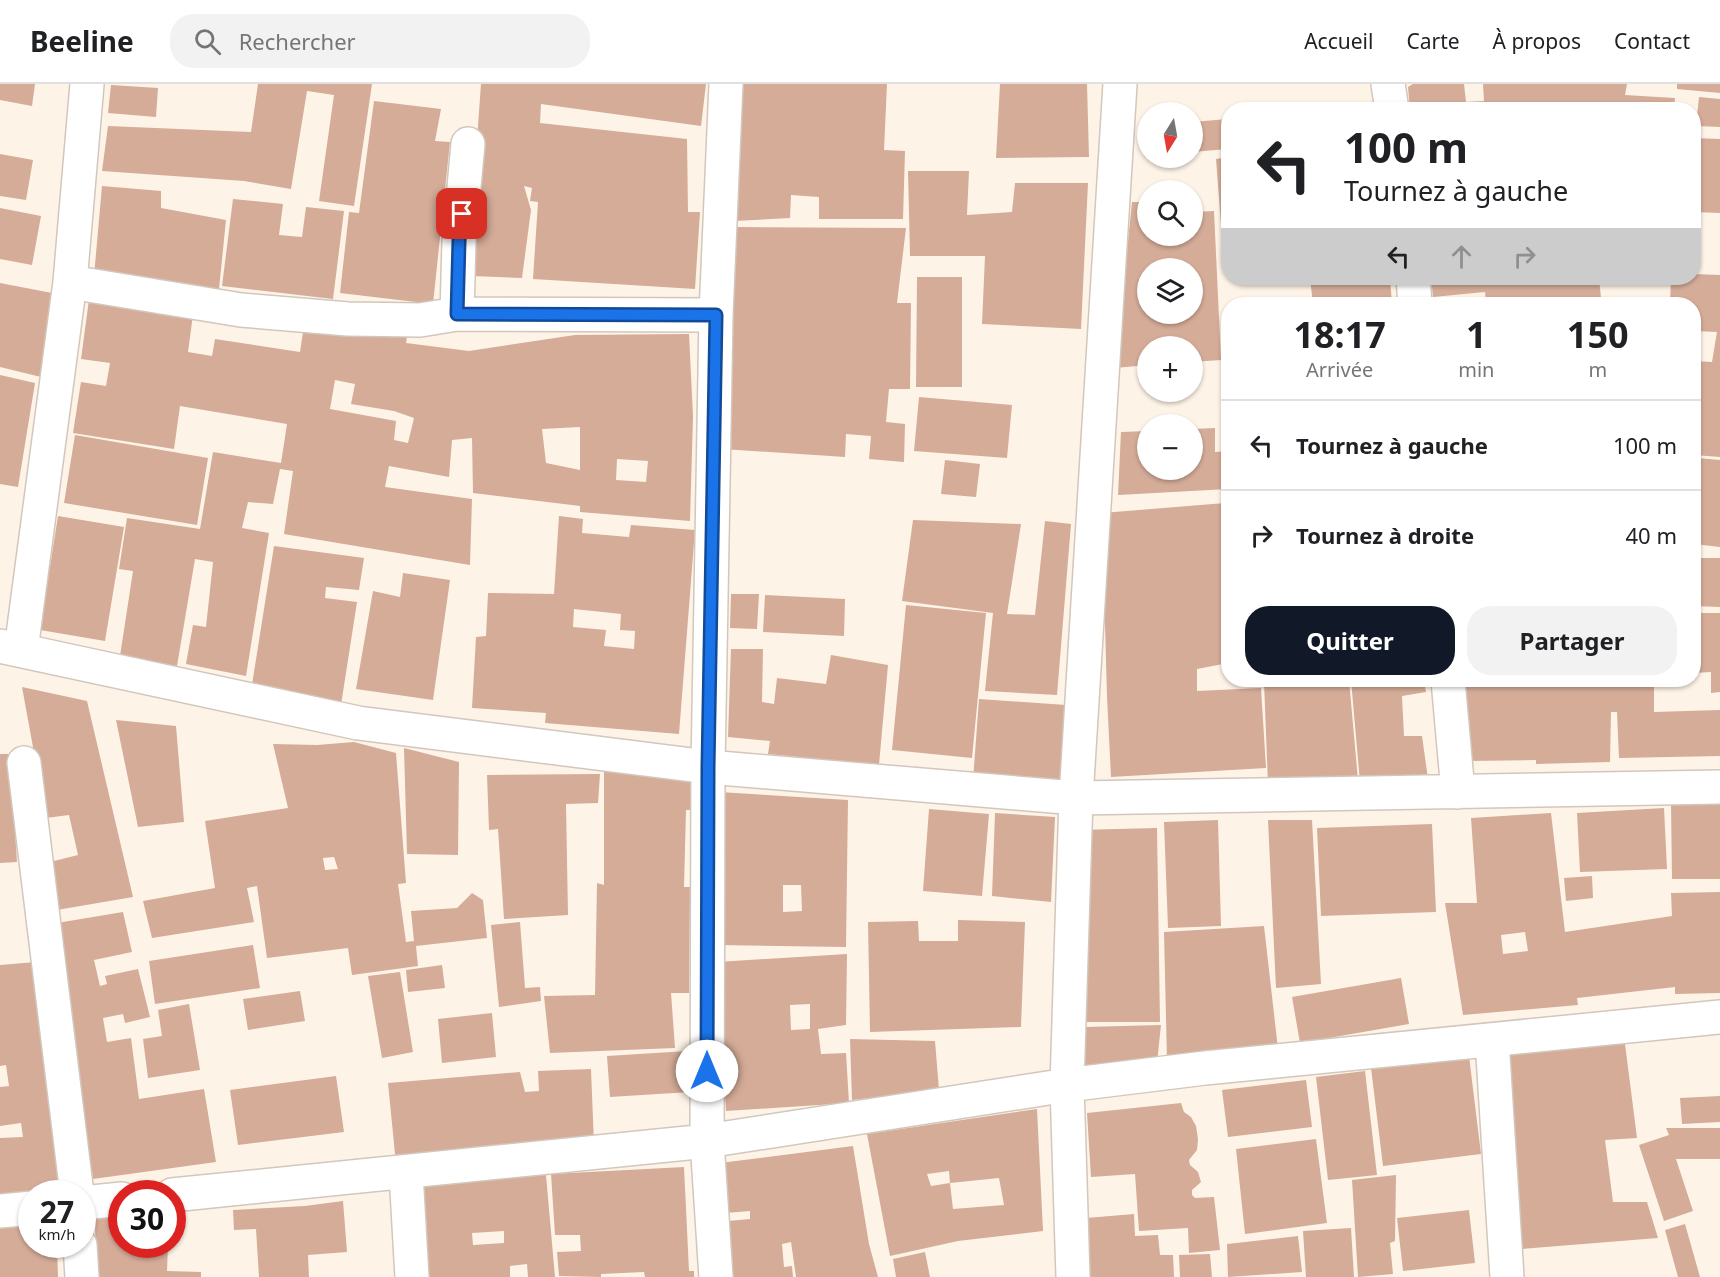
<!DOCTYPE html>
<html lang="fr">
<head>
<meta charset="utf-8">
<style>
	:root { --surface:#fff; --page:#f2f2f2; --text:#202124; --muted:#757577; --line:#e0e0e0; --accent:#111827 }
	body { margin:0; font-family:"Noto Sans",sans-serif; background:var(--page); color:var(--text); height:100vh; display:flex; flex-direction:column; font-size:22px; white-space:nowrap }
	* { box-sizing:border-box; margin:0 }
	p { font-size:20px; color:var(--muted) }
	.icon { flex:none; width:33px; height:33px; fill:none; stroke:currentColor; stroke-width:2; stroke-linecap:round; stroke-linejoin:round }
	.map { position:relative; flex:1; overflow:hidden }
	.details { position:absolute; left:1221px; top:213px; width:480px; height:390px; display:flex; flex-direction:column; background:var(--surface); border-radius:24px; box-shadow:0 2px 4px #0004 }
	.details>* { flex:none }
	.banner { position:absolute; left:1221px; top:18px; width:480px; height:183px; border-radius:24px; box-shadow:0 2px 4px #0004; background:#fff; color:var(--text); overflow:hidden }
	.needle { width:39px; rotate:191deg }
	.buttons { position:absolute; left:1137px; top:18px; display:grid; gap:12px }
	.buttons a { display:grid; place-items:center; width:66px; height:66px; border-radius:50%; background:var(--surface); box-shadow:0 2px 4px #0004; font-size:30px }
	.speed { position:absolute; left:18px; top:1096px; display:flex; gap:12px; font-size:30px; font-weight:700; text-align:center }
	.speed>* { display:grid; place-content:center; width:78px; height:78px; border-radius:50%; background:var(--surface); box-shadow:0 2px 4px #0004; line-height:1 }
	.speed small { font-size:15px; font-weight:400 }
	.speed .limit { border:9px solid #d22; background:#fff; color:#111 }
	.pin { position:absolute; display:grid; place-items:center; width:51px; height:51px; color:#fff; margin:-26px; border-radius:12px; box-shadow:0 3px 9px #0006 }
	.me { position:absolute; width:66px; margin:-33px; rotate:0deg; stroke-linejoin:round; filter:drop-shadow(0 0 4px #0008) }
	.turn { display:flex; align-items:center; gap:21px; height:126px; padding:0 24px; font-size:27px }
	.turn .icon { width:78px; height:78px; stroke-width:2.5 }
	.turn b { display:block; font-size:42px; line-height:51px }
	.lanes { display:flex; align-items:center; height:57px; padding:0 24px; background:#0003; justify-content:center; gap:30px; direction:ltr }
	.lanes .off { opacity:.35 }
	.eta { display:flex; justify-content:space-evenly; align-items:center; height:102px; text-align:center }
	.eta b { font-size:36px; font-weight:700; line-height:42px }
	.button { display:flex; gap:12px; margin-top:auto; padding:12px 24px }
	.button a { flex:1; height:69px; border-radius:24px; background:var(--accent); color:#fff; font-size:24px; font-weight:700; line-height:69px; text-align:center }
	.button a+a { background:var(--page); color:var(--text) }
	ul { padding:0; list-style:none }
	li { display:flex; align-items:center; gap:18px; height:90px; padding:0 24px; border-top:2px solid var(--line) }
	li div { flex:1 }
	li b { display:block; font-size:22px }
	li em { font-style:normal }
	header { display:flex; align-items:center; gap:36px; box-sizing:border-box; height:84px; padding:0 30px; background:var(--surface); border-bottom:2px solid var(--line) }
	header strong { font-size:28px }
	nav { display:flex; gap:33px; margin-inline-start:auto; font-size:21px }
	.search { width:420px; height:54px; background:var(--page); display:flex; align-items:center; gap:15px; box-sizing:border-box; padding:0 21px; border-radius:24px; color:var(--muted); font-size:22px }
	.map>svg:first-child { display:block }
	.building { fill:#d5ac98; fill-rule:evenodd }
	.lines { fill:none; stroke-linecap:round; stroke-linejoin:round }
	.minor-casing { stroke:#d2c7bc; stroke-width:36 }
	.minor { stroke:#fff; stroke-width:33 }
	.route-casing { stroke:#114b97; stroke-width:15 }
	.route { stroke:#1a73e8; stroke-width:10 }
</style>
</head>
<body>
<header>
<strong>Beeline</strong>
<div class="search"><svg class="icon" aria-label="search" viewBox="0 0 24 24"><circle cx="10" cy="10" r="6"/><path d="M15 15l6 6"/></svg>Rechercher</div>
<nav><a>Accueil</a><a>Carte</a><a>À propos</a><a>Contact</a></nav>
</header>
<div class="map">
<svg width="1720" height="1193" viewBox="0 0 1720 1193">
	<rect width="100%" height="100%" fill="#fef3e7"/>
	<path class="building" d="M 0,0 L 35,0 L 32,22 L 0,16 Z
		M 258,0 L 372,0 L 354,122 L 319,117 L 334,11 L 307,7 L 291,105 L 244,97 L 102,87 L 108,42 L 251,48 Z
		M 481,0 L 706,0 L 701,42 L 541,20 L 540,39 L 687,55 L 688,128 L 700,128 L 695,205 L 533,195 L 538,118 L 530,117 L 532,104 L 524,102 L 531,126 L 522,194 L 472,192 L 474,98 Z
		M 739,0 L 887,0 L 884,66 L 905,67 L 903,135 L 819,135 L 819,113 L 791,111 L 790,134 L 734,137 Z
		M 1000,0 L 1087,0 L 1089,73 L 996,74 Z
		M 1413,0 L 1464,0 L 1466,18 L 1484,17 L 1483,0 L 1627,0 L 1625,11 L 1675,14 L 1674,26 L 1410,26 L 1408,3 Z
		M 1677,0 L 1720,0 L 1720,9 L 1677,5 Z
		M 111,1 L 158,4 L 156,33 L 108,29 Z
		M 1699,13 L 1720,15 L 1720,43 L 1696,42 Z
		M 374,17 L 441,25 L 435,57 L 450,58 L 433,220 L 340,209 L 349,128 L 359,129 Z
		M 1228,35 L 1228,65 L 1192,68 L 1192,38 Z
		M 1694,54 L 1720,55 L 1720,129 L 1694,128 Z
		M 0,70 L 33,76 L 26,116 L 0,112 Z
		M 1228,73 L 1228,180 L 1224,180 L 1216,75 Z
		M 908,87 L 969,87 L 967,131 L 1012,128 L 1015,99 L 1088,99 L 1081,245 L 982,240 L 985,172 L 910,172 Z
		M 102,102 L 161,107 L 161,124 L 226,136 L 219,205 L 94,192 Z
		M 233,115 L 283,120 L 279,151 L 302,153 L 306,123 L 344,127 L 333,215 L 222,202 Z
		M 1132,118 L 1148,118 L 1148,152 L 1192,152 L 1192,128 L 1214,127 L 1221,276 L 1192,278 L 1192,262 L 1148,262 L 1148,281 L 1115,284 ZM 1148,184 L 1192,184 L 1192,230 L 1148,230 Z
		M 0,124 L 41,132 L 32,181 L 0,175 Z
		M 735,143 L 906,144 L 897,219 L 911,219 L 910,305 L 889,305 L 886,338 L 905,340 L 904,378 L 869,375 L 871,352 L 846,350 L 845,373 L 722,365 Z
		M 1694,190 L 1720,191 L 1720,373 L 1694,371 L 1694,277 L 1712,278 L 1717,248 L 1694,247 L 1694,220 L 1670,220 L 1671,194 L 1694,194 Z
		M 917,193 L 962,193 L 962,303 L 916,303 Z
		M 1310,194 L 1390,194 L 1392,220 L 1313,220 Z
		M 1431,194 L 1599,194 L 1601,214 L 1516,220 L 1516,216 L 1486,218 L 1485,208 L 1433,213 Z
		M 0,199 L 52,209 L 41,293 L 0,283 Z
		M 90,208 L 194,223 L 188,268 L 212,272 L 215,255 L 300,268 L 305,235 L 407,253 L 406,259 L 469,267 L 575,251 L 689,250 L 693,332 L 690,437 L 580,428 L 580,422 L 473,409 L 472,354 L 452,356 L 449,393 L 389,382 L 385,403 L 472,415 L 470,481 L 284,450 L 293,387 L 280,385 L 273,420 L 248,418 L 242,444 L 269,449 L 246,592 L 186,580 L 193,541 L 206,543 L 213,478 L 195,475 L 177,582 L 120,572 L 133,487 L 119,485 L 127,434 L 200,445 L 213,368 L 281,379 L 287,340 L 180,322 L 174,365 L 73,349 L 81,298 L 106,302 L 110,279 L 81,275 ZM 335,296 L 355,300 L 351,320 L 394,327 L 414,334 L 408,359 L 394,356 L 396,337 L 330,325 ZM 580,343 L 580,386 L 546,379 L 542,345 ZM 617,375 L 648,377 L 646,398 L 616,396 Z
		M 0,291 L 35,299 L 18,403 L 0,400 Z
		M 919,313 L 1012,321 L 1007,374 L 914,367 Z
		M 1215,344 L 1215,368 L 1228,367 L 1228,405 L 1118,411 L 1121,348 L 1148,347 L 1148,386 L 1192,386 L 1192,345 Z
		M 75,351 L 208,374 L 197,441 L 64,419 Z
		M 1698,374 L 1720,376 L 1720,463 L 1694,460 L 1694,408 L 1695,408 Z
		M 945,376 L 980,380 L 976,413 L 941,410 Z
		M 1225,419 L 1228,456 L 1228,579 L 1197,585 L 1197,607 L 1261,604 L 1266,684 L 1111,693 L 1107,613 L 1102,429 Z
		M 58,432 L 124,443 L 105,557 L 40,546 Z
		M 559,432 L 583,435 L 582,449 L 629,453 L 631,441 L 695,446 L 679,650 L 545,639 L 546,629 L 472,624 L 476,553 L 486,552 L 488,509 L 554,510 ZM 574,525 L 621,530 L 620,546 L 635,547 L 634,565 L 604,562 L 606,546 L 573,543 Z
		M 913,436 L 1021,440 L 1007,530 L 1035,531 L 1045,437 L 1071,440 L 1057,611 L 985,607 L 993,529 L 902,517 Z
		M 274,462 L 364,474 L 359,506 L 326,503 L 325,514 L 357,518 L 341,621 L 251,607 Z
		M 1694,474 L 1720,474 L 1720,523 L 1694,522 Z
		M 403,489 L 450,496 L 433,616 L 356,605 L 373,507 L 400,513 Z
		M 731,510 L 759,510 L 757,545 L 730,544 Z
		M 765,511 L 845,515 L 844,552 L 763,548 Z
		M 906,521 L 986,529 L 972,674 L 892,666 Z
		M 1694,529 L 1720,529 L 1720,608 L 1711,609 L 1711,588 L 1694,589 Z
		M 731,565 L 763,565 L 762,618 L 774,620 L 777,594 L 826,600 L 831,571 L 888,581 L 879,681 L 768,670 L 770,657 L 728,653 Z
		M 1308,596 L 1349,596 L 1358,696 L 1268,700 L 1264,598 Z
		M 1351,596 L 1424,596 L 1426,608 L 1402,612 L 1404,652 L 1422,652 L 1428,695 L 1360,698 Z
		M 1462,596 L 1654,596 L 1654,628 L 1720,626 L 1720,672 L 1619,674 L 1617,628 L 1611,628 L 1610,678 L 1536,680 L 1536,676 L 1467,677 Z
		M 22,603 L 87,617 L 133,813 L 57,826 L 50,778 L 78,771 L 69,731 L 46,734 Z
		M 979,615 L 1066,621 L 1060,702 L 973,696 Z
		M 116,636 L 176,642 L 184,738 L 138,743 Z
		M 354,658 L 396,669 L 406,799 L 398,800 L 406,858 L 414,857 L 411,827 L 457,824 L 472,809 L 483,816 L 487,854 L 416,862 L 418,882 L 352,891 L 348,864 L 267,874 L 257,802 L 247,804 L 254,838 L 152,854 L 143,817 L 215,804 L 205,737 L 288,724 L 273,660 L 317,661 ZM 334,773 L 338,785 L 325,786 L 323,774 Z
		M 404,664 L 459,678 L 458,771 L 407,770 Z
		M 0,670 L 10,670 L 17,778 L 0,779 Z
		M 604,687 L 693,693 L 694,726 L 686,726 L 684,803 L 690,803 L 689,909 L 671,909 L 675,964 L 550,969 L 544,912 L 595,911 L 597,799 L 604,801 Z
		M 600,690 L 598,719 L 566,720 L 568,831 L 504,835 L 498,745 L 489,746 L 487,691 Z
		M 719,708 L 848,716 L 846,863 L 718,861 ZM 783,801 L 801,801 L 802,827 L 783,828 Z
		M 1720,719 L 1720,795 L 1672,795 L 1671,720 Z
		M 1664,724 L 1667,785 L 1580,788 L 1577,729 Z
		M 929,725 L 989,730 L 982,812 L 923,807 Z
		M 995,729 L 1055,733 L 1051,818 L 992,812 Z
		M 1551,729 L 1565,848 L 1672,832 L 1671,809 L 1720,808 L 1720,909 L 1675,910 L 1675,903 L 1577,914 L 1578,921 L 1463,931 L 1445,819 L 1477,819 L 1471,734 ZM 1525,848 L 1528,867 L 1503,870 L 1501,851 Z
		M 1218,736 L 1221,842 L 1168,844 L 1164,738 Z
		M 1268,736 L 1312,736 L 1321,900 L 1276,904 Z
		M 1432,740 L 1436,828 L 1321,832 L 1317,744 Z
		M 1157,744 L 1160,938 L 1079,938 L 1076,746 Z
		M 1592,792 L 1593,814 L 1566,817 L 1564,794 Z
		M 123,828 L 132,868 L 94,876 L 100,902 L 107,900 L 105,892 L 138,885 L 150,933 L 125,939 L 123,930 L 103,934 L 107,958 L 131,954 L 139,1015 L 204,1005 L 216,1078 L 93,1095 L 51,840 Z
		M 958,836 L 1025,838 L 1021,943 L 870,948 L 868,838 L 918,837 L 919,857 L 958,857 Z
		M 520,838 L 525,904 L 540,903 L 541,917 L 499,923 L 491,841 Z
		M 1264,842 L 1278,965 L 1167,977 L 1164,848 Z
		M 253,861 L 260,904 L 155,920 L 149,877 Z
		M 847,870 L 846,941 L 818,945 L 821,970 L 846,969 L 849,1019 L 726,1027 L 717,878 ZM 810,920 L 810,945 L 791,946 L 790,921 Z
		M 36,878 L 59,1110 L 32,1110 L 0,1116 L 0,1054 L 23,1053 L 21,1039 L 0,1042 L 0,1003 L 9,1002 L 6,981 L 0,982 L 0,881 Z
		M 442,881 L 445,904 L 408,908 L 406,886 Z
		M 400,888 L 413,968 L 382,974 L 368,892 Z
		M 1401,894 L 1409,940 L 1300,959 L 1292,913 Z
		M 300,907 L 305,937 L 248,946 L 243,915 Z
		M 189,920 L 200,986 L 148,994 L 143,955 L 162,952 L 158,926 Z
		M 492,929 L 496,973 L 442,979 L 438,935 Z
		M 1161,941 L 1156,988 L 1083,986 L 1085,943 Z
		M 1624,952 L 1637,1054 L 1605,1056 L 1613,1118 L 1647,1118 L 1658,1154 L 1522,1165 L 1507,959 Z
		M 850,955 L 935,957 L 939,1006 L 852,1016 Z
		M 687,967 L 690,1008 L 610,1013 L 607,972 Z
		M 1469,972 L 1481,1070 L 1383,1082 L 1371,984 Z
		M 591,985 L 594,1060 L 396,1080 L 388,999 L 520,988 L 525,1008 L 539,1007 L 538,987 Z
		M 1365,987 L 1377,1091 L 1328,1096 L 1316,993 Z
		M 336,992 L 344,1048 L 238,1061 L 230,1006 Z
		M 1306,996 L 1312,1043 L 1228,1053 L 1222,1006 Z
		M 1720,1012 L 1720,1038 L 1682,1040 L 1680,1014 Z
		M 1181,1019 L 1184,1028 L 1191,1033 L 1196,1042 L 1198,1055 L 1197,1066 L 1189,1076 L 1190,1081 L 1198,1088 L 1201,1098 L 1192,1106 L 1192,1111 L 1195,1114 L 1214,1113 L 1220,1166 L 1189,1169 L 1188,1144 L 1139,1147 L 1135,1090 L 1091,1093 L 1087,1029 Z
		M 1037,1025 L 1043,1147 L 958,1157 L 890,1172 L 867,1050 ZM 949,1087 L 950,1099 L 999,1094 L 1004,1121 L 953,1125 L 950,1099 L 931,1102 L 927,1090 Z
		M 1666,1044 L 1720,1044 L 1720,1075 L 1676,1075 L 1693,1127 L 1664,1137 L 1639,1061 L 1669,1051 Z
		M 1316,1055 L 1327,1139 L 1245,1150 L 1236,1065 Z
		M 853,1062 L 869,1160 L 878,1193 L 796,1193 L 791,1158 L 782,1160 L 784,1183 L 792,1182 L 793,1193 L 732,1193 L 728,1137 L 750,1135 L 750,1127 L 725,1129 L 720,1079 Z
		M 684,1083 L 689,1187 L 694,1187 L 694,1193 L 645,1193 L 644,1188 L 601,1190 L 601,1193 L 559,1192 L 557,1168 L 581,1167 L 580,1151 L 555,1151 L 551,1090 Z
		M 546,1091 L 555,1193 L 528,1193 L 527,1180 L 510,1182 L 510,1193 L 426,1193 L 419,1100 ZM 504,1147 L 504,1159 L 473,1161 L 472,1149 Z
		M 1396,1091 L 1395,1157 L 1390,1159 L 1393,1190 L 1358,1193 L 1352,1096 Z
		M 343,1117 L 347,1168 L 308,1171 L 309,1193 L 259,1193 L 256,1145 L 234,1146 L 233,1126 L 305,1122 Z
		M 1469,1126 L 1475,1179 L 1403,1187 L 1397,1134 Z
		M 1134,1130 L 1135,1152 L 1158,1151 L 1160,1171 L 1173,1171 L 1174,1193 L 1079,1193 L 1074,1135 Z
		M 122,1133 L 122,1161 L 168,1161 L 167,1187 L 201,1188 L 201,1193 L 96,1193 L 95,1135 Z
		M 32,1136 L 32,1161 L 57,1161 L 58,1193 L 0,1193 L 0,1139 Z
		M 1685,1140 L 1700,1193 L 1678,1193 L 1665,1146 Z
		M 1351,1144 L 1354,1193 L 1306,1193 L 1303,1147 Z
		M 1298,1152 L 1302,1188 L 1228,1193 L 1227,1160 Z
		M 925,1168 L 930,1193 L 896,1193 L 893,1175 Z
		M 1210,1170 L 1212,1193 L 1180,1193 L 1179,1171 Z"/>
	<g class="lines">
		<defs>
			<path id="minor" d="M 1388,0 L 1392,26
				M 1413,194 L 1415,220
				M 70,198 L 241,226 L 348,235 L 420,236 L 457,230 L 716,231
				M 457,230 L 459,157 L 468,60
				M 0,562 L 358,639 L 708,683 L 1076,714 L 1720,703
				M 21,566 L 70,198 L 87,0
				M 1448,596 L 1458,708
				M 24,679 L 77,1110
				M 1492,956 L 1507,1193
				M 406,1089 L 412,1193
				M 172,1111 L 707,1057 L 1067,1001 L 1205,984 L 1720,933
				M 82,1119 L 122,1115
				M 0,1127 L 32,1124
				M 80,1161 L 82,1193
				M 716,1193 L 707,1057 L 708,683 L 716,231 L 726,0
				M 1073,1193 L 1067,1001 L 1076,714 L 1120,0"/>
		</defs>
		<use href="#minor" class="minor-casing"/>
		<use href="#minor" class="minor"/>
	</g>
	<g class="lines">
		<defs>
			<path id="route" d="M 462,130 L 459,157 L 457,230 L 716,231 L 708,683 L 707,987"/>
		</defs>
		<use href="#route" class="route-casing"/>
		<use href="#route" class="route"/>
	</g>
</svg>
<div class="buttons">
<a><svg class="needle" viewBox="-14 -14 28 28"><path d="M0-13l5 13h-10z" fill="#e53935"/><path d="M0 13l5-13h-10z" fill="#757577"/></svg></a>
<a><svg class="icon" aria-label="search" viewBox="0 0 24 24"><circle cx="10" cy="10" r="6"/><path d="M15 15l6 6"/></svg></a>
<a><svg class="icon" aria-label="layers" viewBox="0 0 24 24"><path d="M12 4l9 5-9 5-9-5zM3 14l9 5 9-5"/></svg></a>
<a>+</a>
<a>−</a>
</div>
<div class="speed"><div>27<small>km/h</small></div><div class="limit">30</div></div>
<div class="pin" style="left:462px;top:130px;background:#d93025"><svg class="icon" aria-label="arrive" viewBox="0 0 24 24"><path d="M6 21V4h12l-3 4 3 4H6"/></svg></div>
<svg class="me" style="left:707px;top:987px" viewBox="-20 -20 40 40"><circle r="19" fill="#fff"/><path d="M0-13L10 11 0 6-10 11z" fill="#1a73e8"/></svg>
<div class="banner">
<div class="turn"><svg class="icon" aria-label="left" viewBox="0 0 24 24"><path d="M17 20v-9H6M10 6l-5 5 5 5"/></svg><div><b>100 m</b>Tournez à gauche</div></div>
<div class="lanes"><svg class="icon" aria-label="left" viewBox="0 0 24 24"><path d="M17 20v-9H6M10 6l-5 5 5 5"/></svg><svg class="icon off" aria-label="ahead" viewBox="0 0 24 24"><path d="M12 20V5M6 11l6-6 6 6"/></svg><svg class="icon off" aria-label="right" viewBox="0 0 24 24"><path d="M7 20v-9h11M14 6l5 5-5 5"/></svg></div>
</div>
<section class="details">
<div class="eta">
<div><b>18:17</b><p>Arrivée</p></div>
<div><b>1</b><p>min</p></div>
<div><b>150</b><p>m</p></div>
</div>
<ul>
<li><svg class="icon" aria-label="left" viewBox="0 0 24 24"><path d="M17 20v-9H6M10 6l-5 5 5 5"/></svg><div><b>Tournez à gauche</b></div><em>100 m</em></li>
<li><svg class="icon" aria-label="right" viewBox="0 0 24 24"><path d="M7 20v-9h11M14 6l5 5-5 5"/></svg><div><b>Tournez à droite</b></div><em>40 m</em></li>
</ul>
<div class="button"><a>Quitter</a><a>Partager</a></div>
</section>
</div>
</body>
</html>
